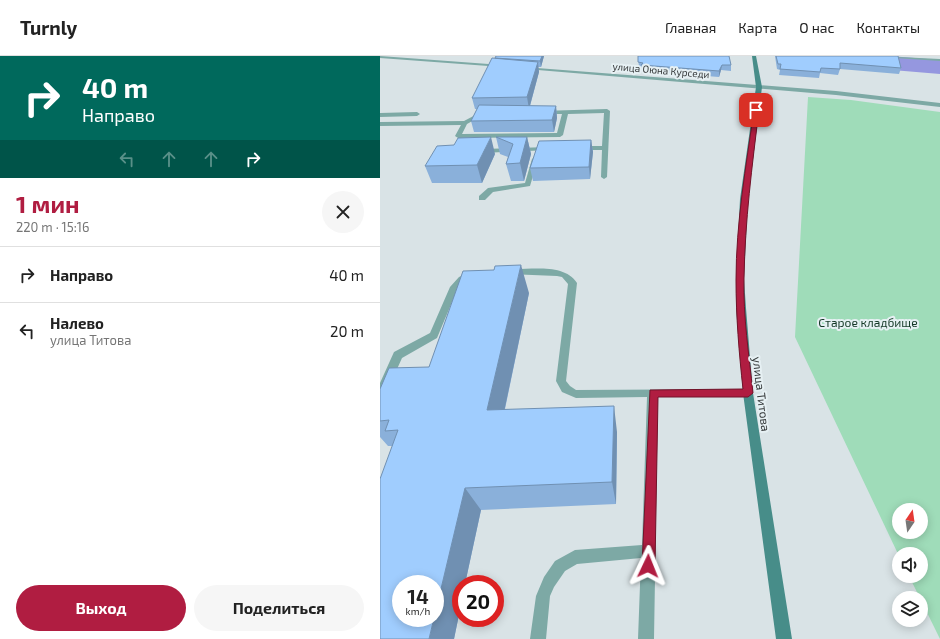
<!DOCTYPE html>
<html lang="ru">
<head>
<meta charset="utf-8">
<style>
	:root { --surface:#fff; --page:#f6f6f6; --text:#222; --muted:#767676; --line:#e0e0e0; --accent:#b01d41 }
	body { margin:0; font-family:"Exo 2",sans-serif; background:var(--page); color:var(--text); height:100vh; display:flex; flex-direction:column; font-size:15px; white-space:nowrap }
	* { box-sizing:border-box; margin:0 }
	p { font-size:13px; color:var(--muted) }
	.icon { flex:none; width:22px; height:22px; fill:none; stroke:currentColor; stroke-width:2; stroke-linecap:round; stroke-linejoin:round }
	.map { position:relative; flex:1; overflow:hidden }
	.panel { display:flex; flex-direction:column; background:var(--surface); width:380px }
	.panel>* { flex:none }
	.hud { background:#00695c; color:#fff; overflow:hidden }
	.needle { width:26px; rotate:13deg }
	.buttons { position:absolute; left:512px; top:447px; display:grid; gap:8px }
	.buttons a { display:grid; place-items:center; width:36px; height:36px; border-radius:50%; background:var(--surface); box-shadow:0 2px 10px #0003; font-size:20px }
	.speed { position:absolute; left:12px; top:519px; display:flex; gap:8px; font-size:20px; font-weight:700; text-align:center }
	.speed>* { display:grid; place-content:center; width:52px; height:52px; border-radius:50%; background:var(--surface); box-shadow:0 2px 10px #0003; line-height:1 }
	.speed small { font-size:10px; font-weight:400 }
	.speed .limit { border:6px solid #d22; background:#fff; color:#111 }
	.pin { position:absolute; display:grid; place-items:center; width:34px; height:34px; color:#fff; margin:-17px; border-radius:8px; box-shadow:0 2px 6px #0006 }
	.me { position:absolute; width:44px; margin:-22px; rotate:2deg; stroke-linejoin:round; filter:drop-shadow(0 0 3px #0008) }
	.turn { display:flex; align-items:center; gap:14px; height:84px; padding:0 16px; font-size:18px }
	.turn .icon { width:52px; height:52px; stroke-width:2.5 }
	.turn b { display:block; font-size:28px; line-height:34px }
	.lanes { display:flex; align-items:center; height:38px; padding:0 16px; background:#0003; justify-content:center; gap:20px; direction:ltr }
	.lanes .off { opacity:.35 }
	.round { display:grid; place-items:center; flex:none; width:42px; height:42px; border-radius:21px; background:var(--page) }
	.summary { display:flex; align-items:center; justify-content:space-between; height:68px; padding:0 16px }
	h1 { font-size:24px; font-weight:700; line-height:30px; color:var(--accent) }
	.button { display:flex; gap:8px; margin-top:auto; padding:8px 16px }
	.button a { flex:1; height:46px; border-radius:24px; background:var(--accent); color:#fff; font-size:16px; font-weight:700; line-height:46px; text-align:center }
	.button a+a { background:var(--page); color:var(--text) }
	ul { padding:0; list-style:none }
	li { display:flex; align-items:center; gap:12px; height:56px; padding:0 16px; border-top:1px solid var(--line) }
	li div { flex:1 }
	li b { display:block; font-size:15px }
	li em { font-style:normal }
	header { display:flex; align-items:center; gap:24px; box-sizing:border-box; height:56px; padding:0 20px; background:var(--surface); border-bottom:1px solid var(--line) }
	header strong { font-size:19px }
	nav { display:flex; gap:22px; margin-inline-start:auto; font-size:14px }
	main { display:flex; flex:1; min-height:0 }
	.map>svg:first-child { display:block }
	.green { fill:#9fdcb9; fill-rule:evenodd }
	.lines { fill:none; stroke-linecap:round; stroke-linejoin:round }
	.river { fill:#9597df; fill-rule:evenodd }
	.lane { fill:#7da9a5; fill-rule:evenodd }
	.street { fill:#7da9a5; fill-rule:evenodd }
	.secondary { fill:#478d89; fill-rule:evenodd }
	.wall { fill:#8ab0da }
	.shaded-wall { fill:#7090b2 }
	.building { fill:#a0cdfe; stroke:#7090b2 }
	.route { fill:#b01d41; stroke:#72132a }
	.labels { text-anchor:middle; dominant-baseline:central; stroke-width:4; stroke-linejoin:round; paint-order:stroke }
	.far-street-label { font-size:10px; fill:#35393a; stroke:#e6f0f3 }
	.park-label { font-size:12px; fill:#153927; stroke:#e6f0f3 }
	.street-label { font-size:12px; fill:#35393a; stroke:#e6f0f3 }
</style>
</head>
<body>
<header>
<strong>Turnly</strong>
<nav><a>Главная</a><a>Карта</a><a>О нас</a><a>Контакты</a></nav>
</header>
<main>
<section class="panel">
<div class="hud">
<div class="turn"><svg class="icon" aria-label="right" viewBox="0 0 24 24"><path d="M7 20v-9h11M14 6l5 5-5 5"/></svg><div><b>40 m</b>Направо</div></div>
<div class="lanes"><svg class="icon off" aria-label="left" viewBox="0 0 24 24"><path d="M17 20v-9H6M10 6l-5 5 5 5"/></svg><svg class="icon off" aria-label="ahead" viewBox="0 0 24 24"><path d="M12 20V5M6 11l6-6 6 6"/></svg><svg class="icon off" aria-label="ahead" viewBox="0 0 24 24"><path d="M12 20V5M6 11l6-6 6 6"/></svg><svg class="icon" aria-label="right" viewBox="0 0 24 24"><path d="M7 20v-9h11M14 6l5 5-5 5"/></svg></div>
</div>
<div class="summary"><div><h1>1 мин</h1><p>220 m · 15:16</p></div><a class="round"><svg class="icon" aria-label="close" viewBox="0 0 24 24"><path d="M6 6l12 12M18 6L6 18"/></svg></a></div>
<ul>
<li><svg class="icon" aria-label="right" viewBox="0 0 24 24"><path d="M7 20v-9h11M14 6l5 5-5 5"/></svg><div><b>Направо</b></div><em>40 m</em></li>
<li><svg class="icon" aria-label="left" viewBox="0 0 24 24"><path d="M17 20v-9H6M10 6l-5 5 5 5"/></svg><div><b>Налево</b><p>улица Титова</p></div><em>20 m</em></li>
</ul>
<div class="button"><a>Выход</a><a>Поделиться</a></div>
</section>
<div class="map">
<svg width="560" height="583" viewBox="0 0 560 583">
	<rect width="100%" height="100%" fill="#d9e3e6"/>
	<path class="green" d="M 428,41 L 471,44 L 560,56 L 560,583 L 529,520 L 541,520 L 541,498 L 519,498 L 519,500 L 415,281 ZM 519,454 L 541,454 L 541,476 L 519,476 Z"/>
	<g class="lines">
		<path class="river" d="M 418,0 L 510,0 L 560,4 L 560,18 L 429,7 L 421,5 Z"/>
		<path class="lane" d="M 227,53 L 230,55 L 227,121 L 224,123 L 221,121 L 222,94 L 199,94 L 196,92 L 199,90 L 222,90 L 224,57 L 188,58 L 183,79 L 180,81 L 78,82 L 75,80 L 81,69 L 0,70 L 0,66 L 84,65 L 103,55 L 105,56 L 105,58 L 87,68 L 82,78 L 177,77 L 182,58 L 163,58 L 160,56 L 161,55 Z
			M 0,57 L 37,56 L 40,58 L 37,60 L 0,61 Z
			M 169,91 L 171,92 L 171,94 L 101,97 L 98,95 L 101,93 Z
			M 155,101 L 158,103 L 150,130 L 113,136 L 105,144 L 99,144 L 99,140 L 108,132 L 145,127 L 152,103 Z
			M 130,213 C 151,214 184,207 197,227 L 186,325 L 190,330 L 196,334 L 368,333 L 372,334 L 373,337 L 372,340 L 368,341 L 278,341 L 274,583 L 258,583 L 261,502 L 197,508 L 185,515 L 174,531 L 170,540 L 166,583 L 150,583 L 156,540 L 164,521 L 175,505 L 195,494 L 262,489 L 267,341 L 196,342 L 182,336 L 176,325 L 188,228 L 182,221 L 177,220 L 127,218 L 126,216 Z
			M 90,216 L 94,219 L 85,225 L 77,234 L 57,282 L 22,302 L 4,342 L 0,343 L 0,327 L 14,296 L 50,277 L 70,231 L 79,221 Z"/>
		<path class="street" d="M 0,0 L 122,9 L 124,10 L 122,11 L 0,2 Z
			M 498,0 L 560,3 L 560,5 L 500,1 Z
			M 144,11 L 456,35 L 560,47 L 560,51 L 456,39 L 146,13 Z"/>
		<path class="secondary" d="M 372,0 L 376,0 L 382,31 L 368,143 L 364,223 L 366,252 L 373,337 L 412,583 L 396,583 L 363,337 L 356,252 L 356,223 L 360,143 L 376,31 Z"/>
	</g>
	<path class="wall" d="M 116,0 L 164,0 L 161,11 L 158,11 L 159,16 L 150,50 L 176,50 L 177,62 L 174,76 L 94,76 L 91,65 L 97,53 L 95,53 L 92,42 L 115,3 Z
		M 258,0 L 351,9 L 351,15 L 341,14 L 339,21 L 262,15 L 261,12 L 259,12 Z
		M 395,0 L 518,0 L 521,12 L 519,18 L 460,13 L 458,19 L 440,17 L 439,22 L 399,19 L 400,14 L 397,13 Z
		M 116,81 L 147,81 L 151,98 L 144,125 L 131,125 L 126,108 L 128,101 L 120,98 Z
		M 211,84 L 213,96 L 210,123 L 153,125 L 150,112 Z
		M 115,98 L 102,127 L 52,127 L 45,110 Z
		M 149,237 L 125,353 L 237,376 L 236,448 L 101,454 L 85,528 L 81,528 L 81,549 L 74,583 L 12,390 L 8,390 L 0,381 L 0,333 L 49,311 Z"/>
	<path class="shaded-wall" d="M 162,0 L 164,0 L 161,11 L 160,5 Z
		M 158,6 L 159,16 L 149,53 L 147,41 Z
		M 342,9 L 341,14 L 339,21 L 339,15 Z
		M 176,50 L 177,62 L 174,76 L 172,64 Z
		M 111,81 L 115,98 L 102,127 L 97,109 Z
		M 147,81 L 151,98 L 144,125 L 140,107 Z
		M 211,84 L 213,96 L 210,123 L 209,111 Z
		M 141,209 L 149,237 L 119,380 L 107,354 Z
		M 234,350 L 237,376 L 236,448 L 232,426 Z
		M 85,432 L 101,454 L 85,528 L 81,528 L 81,549 L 74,583 L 49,583 L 54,562 L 55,562 L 55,558 Z"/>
	<path class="building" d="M 116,0 L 162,0 L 160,5 L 115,2 Z
		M 258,0 L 349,0 L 351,9 L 342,9 L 339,15 L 261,9 L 263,7 L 258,6 Z
		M 396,0 L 518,0 L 521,12 L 460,7 L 460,13 L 441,12 L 440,16 L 400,13 L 401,8 L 398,8 Z
		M 112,2 L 158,6 L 147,41 L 92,42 Z
		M 99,49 L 176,50 L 172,64 L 91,65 Z
		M 111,81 L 97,109 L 45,110 L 57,90 L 74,89 L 78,82 Z
		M 116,81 L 147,81 L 140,107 L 126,108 L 133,88 Z
		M 211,84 L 209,111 L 150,112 L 159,85 Z
		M 141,209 L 107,354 L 234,350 L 232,426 L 85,432 L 55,558 L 55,528 L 21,528 L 21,562 L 54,562 L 49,583 L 0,583 L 0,423 L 18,374 L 5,375 L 9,364 L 0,365 L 0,333 L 9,312 L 49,311 L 83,215 L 114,214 L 115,210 Z"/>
	<path class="route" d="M 376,53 L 379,54 C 372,110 365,165 364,222 C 363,260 369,299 373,337 L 368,341 L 278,341 L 275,510 L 273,514 L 268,516 L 264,514 L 262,510 L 270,334 L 363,333 C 359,297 356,260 356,224 C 356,167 366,110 374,54 Z"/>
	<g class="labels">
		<g class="far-street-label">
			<text transform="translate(281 14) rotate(5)">улица Оюна Курседи</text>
		</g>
		<g class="park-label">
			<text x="488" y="266">Старое кладбище</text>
		</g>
		<g class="street-label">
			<text transform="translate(382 338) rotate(83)">улица Титова</text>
		</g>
	</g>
</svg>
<div class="buttons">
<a><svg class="needle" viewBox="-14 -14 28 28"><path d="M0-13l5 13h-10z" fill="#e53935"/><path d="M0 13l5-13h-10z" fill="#767676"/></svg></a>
<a><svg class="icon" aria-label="sound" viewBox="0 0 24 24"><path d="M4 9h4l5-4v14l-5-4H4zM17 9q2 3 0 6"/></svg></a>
<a><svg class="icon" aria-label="layers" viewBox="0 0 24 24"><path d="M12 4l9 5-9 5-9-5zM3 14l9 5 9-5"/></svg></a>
</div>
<div class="speed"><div>14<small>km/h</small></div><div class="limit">20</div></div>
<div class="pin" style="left:376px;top:54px;background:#d93025"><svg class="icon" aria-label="arrive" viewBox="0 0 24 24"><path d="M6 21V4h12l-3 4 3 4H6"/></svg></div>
<svg class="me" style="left:268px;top:510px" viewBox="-20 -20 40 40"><path d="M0-17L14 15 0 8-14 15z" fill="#b01d41" stroke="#fff" stroke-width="4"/></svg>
</div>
</main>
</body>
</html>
